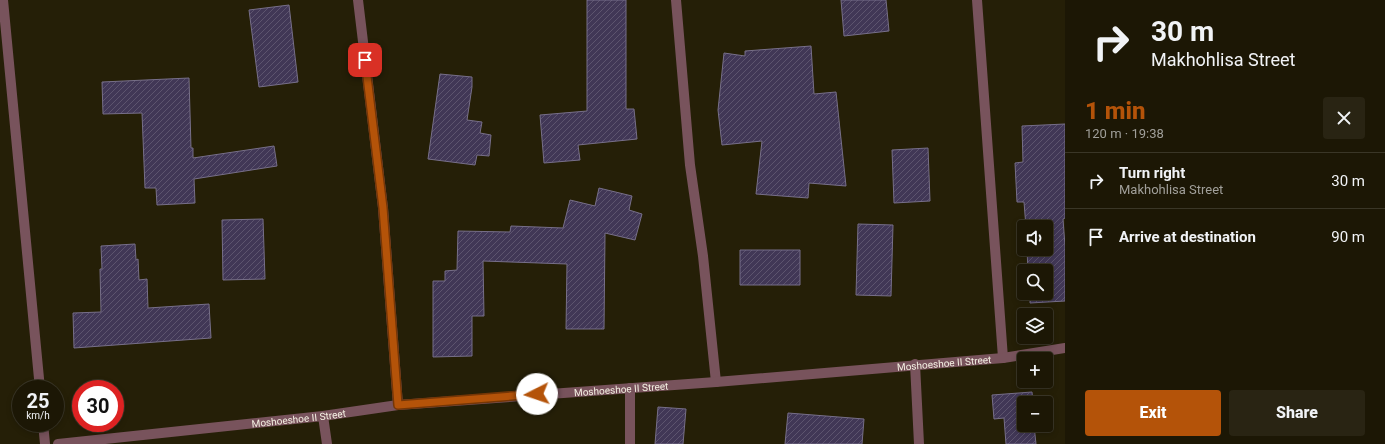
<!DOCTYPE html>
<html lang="en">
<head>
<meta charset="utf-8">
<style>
	:root { --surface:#1c1705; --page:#292413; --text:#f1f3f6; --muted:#a09f9a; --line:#3a3627; --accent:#b45309 }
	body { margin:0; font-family:Roboto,sans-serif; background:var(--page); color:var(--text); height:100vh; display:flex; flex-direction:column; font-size:15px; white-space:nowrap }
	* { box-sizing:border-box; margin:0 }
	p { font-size:13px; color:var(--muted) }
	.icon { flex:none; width:22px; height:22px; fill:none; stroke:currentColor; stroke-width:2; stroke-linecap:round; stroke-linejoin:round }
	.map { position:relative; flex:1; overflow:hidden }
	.side { display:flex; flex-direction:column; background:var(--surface); width:320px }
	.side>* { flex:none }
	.hud { background:#1c1705; color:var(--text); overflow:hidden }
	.fabs { position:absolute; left:1017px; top:220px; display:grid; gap:8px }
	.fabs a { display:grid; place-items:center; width:36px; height:36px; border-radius:4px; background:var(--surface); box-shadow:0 2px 6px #0003,0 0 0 1px var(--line); font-size:20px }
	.speed { position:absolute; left:12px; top:380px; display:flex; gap:8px; font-size:20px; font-weight:700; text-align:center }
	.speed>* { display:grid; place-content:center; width:52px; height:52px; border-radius:50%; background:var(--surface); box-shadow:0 2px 6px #0003,0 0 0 1px var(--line); line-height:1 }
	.speed small { font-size:10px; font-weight:400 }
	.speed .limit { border:6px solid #d22; background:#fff; color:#111 }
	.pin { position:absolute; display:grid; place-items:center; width:34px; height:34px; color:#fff; margin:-17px; border-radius:8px; box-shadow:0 2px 6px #0006 }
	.me { position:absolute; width:44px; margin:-22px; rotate:266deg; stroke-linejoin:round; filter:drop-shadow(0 0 3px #0008) }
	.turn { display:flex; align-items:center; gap:14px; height:84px; padding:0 20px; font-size:18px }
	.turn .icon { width:52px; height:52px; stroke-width:2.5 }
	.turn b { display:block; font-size:28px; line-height:34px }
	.round { display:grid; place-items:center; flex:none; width:42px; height:42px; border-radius:4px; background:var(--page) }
	.summary { display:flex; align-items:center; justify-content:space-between; height:68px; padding:0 20px }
	h1 { font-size:24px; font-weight:800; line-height:30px; color:var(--accent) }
	.button { display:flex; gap:8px; margin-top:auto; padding:8px 20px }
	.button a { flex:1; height:46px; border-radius:4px; background:var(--accent); color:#fff; font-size:16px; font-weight:800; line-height:46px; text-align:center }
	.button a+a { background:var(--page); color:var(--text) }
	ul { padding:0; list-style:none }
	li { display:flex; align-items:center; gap:12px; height:56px; padding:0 20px; border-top:1px solid var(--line) }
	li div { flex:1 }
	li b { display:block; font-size:15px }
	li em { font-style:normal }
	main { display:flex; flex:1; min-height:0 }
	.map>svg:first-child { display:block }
	.building { fill:url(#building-hatch); stroke:#776f89 }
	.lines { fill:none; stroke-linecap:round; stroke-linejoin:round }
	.minor { stroke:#78535c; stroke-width:10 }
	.route-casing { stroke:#753606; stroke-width:10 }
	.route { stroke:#b45309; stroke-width:7 }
	.labels { text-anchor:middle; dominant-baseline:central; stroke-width:4; stroke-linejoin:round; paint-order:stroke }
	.street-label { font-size:10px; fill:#f4f0e2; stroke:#251f07 }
</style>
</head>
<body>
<main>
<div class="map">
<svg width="1065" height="444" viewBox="0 0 1065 444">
	<defs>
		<pattern id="building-hatch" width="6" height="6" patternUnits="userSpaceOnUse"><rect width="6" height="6" fill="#413756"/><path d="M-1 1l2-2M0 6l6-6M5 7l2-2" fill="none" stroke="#5d546e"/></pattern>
	</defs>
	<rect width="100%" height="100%" fill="#251f07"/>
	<path class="building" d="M 587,0 L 626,0 L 626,109 L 634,109 L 637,139 L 578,145 L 580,160 L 544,163 L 540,115 L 587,111 Z
		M 841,0 L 886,0 L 889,31 L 844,36 Z
		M 289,5 L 298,82 L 259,87 L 249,10 Z
		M 811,46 L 814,94 L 836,92 L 846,186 L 809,183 L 808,198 L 756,194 L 762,141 L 722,145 L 718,110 L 724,53 L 745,56 L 745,51 Z
		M 440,74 L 472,77 L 472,87 L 467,120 L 482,122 L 480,133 L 491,135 L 489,156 L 477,155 L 475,165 L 428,159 Z
		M 189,78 L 191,148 L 193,148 L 193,158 L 274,146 L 277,166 L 194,179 L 195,203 L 157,205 L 156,188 L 145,188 L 142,113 L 103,114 L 102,82 Z
		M 1065,124 L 1065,218 L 1063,219 L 1065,246 L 1065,301 L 1030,303 L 1030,293 L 1046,293 L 1046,271 L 1028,271 L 1027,249 L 1046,249 L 1046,227 L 1026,227 L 1024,202 L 1017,202 L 1015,163 L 1023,162 L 1022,126 Z
		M 928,148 L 930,201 L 894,203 L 892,150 Z
		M 599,188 L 632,196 L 629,210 L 642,214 L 635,240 L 605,233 L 604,329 L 566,329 L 567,264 L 483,261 L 484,316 L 472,316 L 472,356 L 433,357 L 433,281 L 445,281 L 445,271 L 457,270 L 458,231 L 510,232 L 511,226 L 563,228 L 570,200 L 595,206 Z
		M 263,219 L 265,279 L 223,280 L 222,220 Z
		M 858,224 L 893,225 L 891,296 L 856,295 Z
		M 135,244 L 136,260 L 138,259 L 139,280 L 147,279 L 148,308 L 209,304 L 211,338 L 74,348 L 73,313 L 101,312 L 100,269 L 102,269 L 101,246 Z
		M 740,250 L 800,250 L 800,285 L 740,285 Z
		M 1032,392 L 1033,403 L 1024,403 L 1024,425 L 1034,425 L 1036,444 L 1006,444 L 1004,418 L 994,419 L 992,395 Z
		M 658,407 L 686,409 L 683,444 L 655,444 Z
		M 788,413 L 864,419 L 862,444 L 785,444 Z"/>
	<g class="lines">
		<g class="minor">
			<path d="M 3,0 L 40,389"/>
			<path d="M 358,0 L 383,208 L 398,405"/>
			<path d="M 676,0 L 690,165 L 703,256 L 716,382"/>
			<path d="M 977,0 L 1003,358"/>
			<path d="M 915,364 L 919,444"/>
			<path d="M 323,416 L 327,444"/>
			<path d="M 43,423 L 45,444"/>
			<path id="s1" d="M 58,444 L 323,416 L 398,405 L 716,382 L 1003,358 L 1065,348"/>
			<path d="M 630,444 L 630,388"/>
		</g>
	</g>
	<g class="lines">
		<defs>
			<path id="route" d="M 365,60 L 383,208 L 398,405 L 537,394"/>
		</defs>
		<use href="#route" class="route-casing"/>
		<use href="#route" class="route"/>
	</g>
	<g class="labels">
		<g class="street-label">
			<text stroke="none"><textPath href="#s1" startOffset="890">Moshoeshoe II Street</textPath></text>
			<text stroke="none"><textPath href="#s1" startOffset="566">Moshoeshoe II Street</textPath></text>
			<text stroke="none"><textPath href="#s1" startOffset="242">Moshoeshoe II Street</textPath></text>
		</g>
	</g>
</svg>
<div class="fabs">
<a><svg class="icon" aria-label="sound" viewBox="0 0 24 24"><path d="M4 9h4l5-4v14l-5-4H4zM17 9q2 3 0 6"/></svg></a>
<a><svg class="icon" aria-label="search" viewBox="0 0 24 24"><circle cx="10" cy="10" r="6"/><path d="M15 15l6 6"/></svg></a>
<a><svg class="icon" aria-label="layers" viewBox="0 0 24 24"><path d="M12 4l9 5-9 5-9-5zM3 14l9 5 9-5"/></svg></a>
<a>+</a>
<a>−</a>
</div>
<div class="speed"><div>25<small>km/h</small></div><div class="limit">30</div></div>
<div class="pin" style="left:365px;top:60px;background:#d93025"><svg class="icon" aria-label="arrive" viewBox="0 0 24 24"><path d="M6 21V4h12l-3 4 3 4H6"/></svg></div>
<svg class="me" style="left:537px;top:394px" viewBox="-20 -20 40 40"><circle r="19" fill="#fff"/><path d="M0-13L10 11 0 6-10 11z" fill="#b45309"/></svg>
</div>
<section class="side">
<div class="hud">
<div class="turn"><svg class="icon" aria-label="right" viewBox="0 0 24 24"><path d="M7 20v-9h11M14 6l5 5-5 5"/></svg><div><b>30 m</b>Makhohlisa Street</div></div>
</div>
<div class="summary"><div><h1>1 min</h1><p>120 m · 19:38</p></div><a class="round"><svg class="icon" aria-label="close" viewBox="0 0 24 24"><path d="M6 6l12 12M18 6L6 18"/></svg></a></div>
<ul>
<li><svg class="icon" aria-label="right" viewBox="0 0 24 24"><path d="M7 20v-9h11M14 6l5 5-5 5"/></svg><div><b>Turn right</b><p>Makhohlisa Street</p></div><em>30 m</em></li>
<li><svg class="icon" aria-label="arrive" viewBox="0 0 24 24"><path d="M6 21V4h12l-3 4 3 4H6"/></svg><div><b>Arrive at destination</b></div><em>90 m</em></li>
</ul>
<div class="button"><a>Exit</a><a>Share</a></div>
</section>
</main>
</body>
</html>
